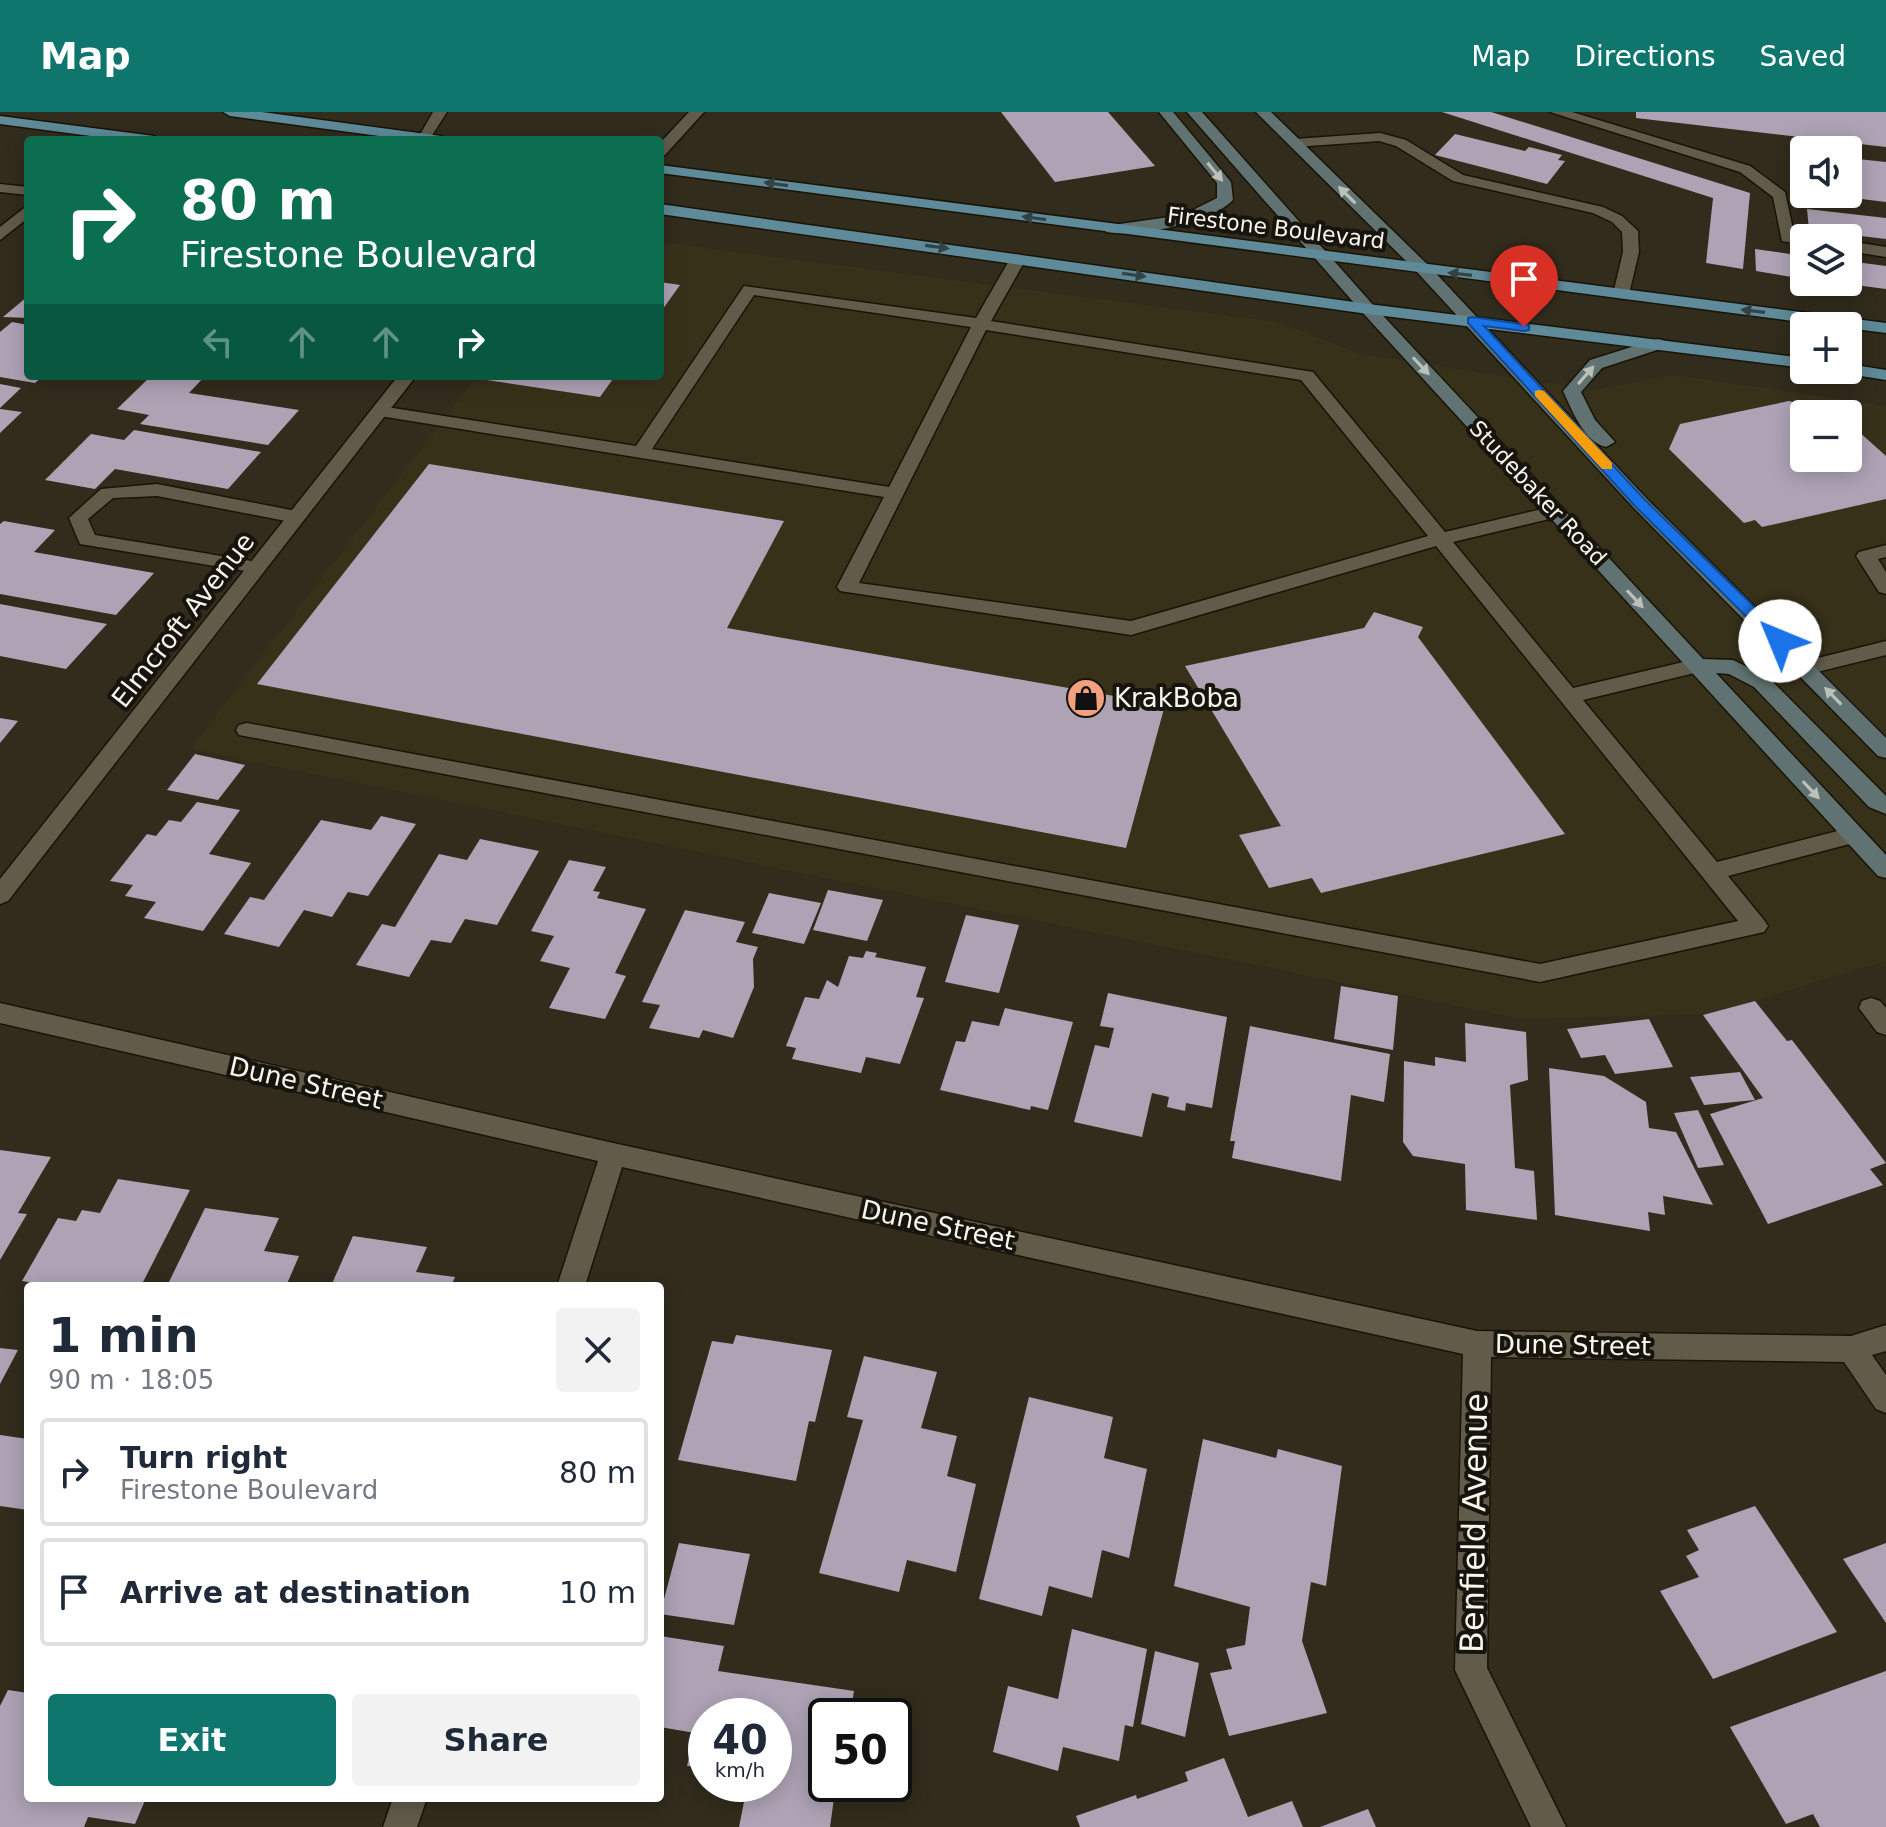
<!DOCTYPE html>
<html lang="en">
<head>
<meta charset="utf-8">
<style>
	:root { --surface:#fff; --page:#f2f2f3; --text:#1f2937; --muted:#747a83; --line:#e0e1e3; --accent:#0f766e }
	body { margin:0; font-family:"DejaVu Sans",sans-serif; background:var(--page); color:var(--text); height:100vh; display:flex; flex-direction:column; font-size:30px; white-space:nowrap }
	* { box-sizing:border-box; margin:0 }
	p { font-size:26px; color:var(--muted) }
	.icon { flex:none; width:44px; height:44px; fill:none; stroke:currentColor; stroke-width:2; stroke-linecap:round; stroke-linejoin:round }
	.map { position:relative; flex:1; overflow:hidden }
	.drawer { position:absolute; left:24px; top:1170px; width:640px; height:520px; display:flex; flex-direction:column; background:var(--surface); border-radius:8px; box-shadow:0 4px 20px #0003 }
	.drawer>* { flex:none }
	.top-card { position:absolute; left:24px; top:24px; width:640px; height:244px; border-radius:8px; box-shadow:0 4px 20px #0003; background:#0b6e4f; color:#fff; overflow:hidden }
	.controls { position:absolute; left:1790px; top:24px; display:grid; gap:16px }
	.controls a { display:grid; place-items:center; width:72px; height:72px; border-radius:8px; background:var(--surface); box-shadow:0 4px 20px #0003; font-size:40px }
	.speed { position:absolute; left:688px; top:1586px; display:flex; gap:16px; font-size:40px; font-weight:700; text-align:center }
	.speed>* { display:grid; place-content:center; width:104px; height:104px; border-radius:50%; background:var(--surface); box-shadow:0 4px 20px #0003; line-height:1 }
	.speed small { font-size:20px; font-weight:400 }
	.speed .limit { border:4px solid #111; border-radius:12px; background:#fff; color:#111 }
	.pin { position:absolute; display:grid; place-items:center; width:68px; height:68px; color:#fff; margin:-82px -34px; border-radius:50% 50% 50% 0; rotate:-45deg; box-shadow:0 0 8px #0007 }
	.pin .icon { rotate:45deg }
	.me { position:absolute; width:88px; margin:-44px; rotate:315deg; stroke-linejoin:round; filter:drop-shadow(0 0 6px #0008) }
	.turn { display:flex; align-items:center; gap:28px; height:168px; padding:0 24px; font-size:36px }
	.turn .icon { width:104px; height:104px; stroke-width:2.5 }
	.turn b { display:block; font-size:56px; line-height:68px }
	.lanes { display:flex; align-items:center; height:76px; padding:0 24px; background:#0003; justify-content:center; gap:40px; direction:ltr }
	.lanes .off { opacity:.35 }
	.round { display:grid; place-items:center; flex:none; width:84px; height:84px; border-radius:8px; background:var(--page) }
	.headline { display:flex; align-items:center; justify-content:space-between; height:136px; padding:0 24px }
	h1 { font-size:48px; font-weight:800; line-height:60px }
	.button { display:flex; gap:16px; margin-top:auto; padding:16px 24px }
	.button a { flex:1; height:92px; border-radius:8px; background:var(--accent); color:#fff; font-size:32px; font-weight:800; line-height:92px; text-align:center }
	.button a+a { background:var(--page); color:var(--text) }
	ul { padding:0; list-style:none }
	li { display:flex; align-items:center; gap:24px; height:108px; margin:0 16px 12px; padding:0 8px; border:4px solid var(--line); border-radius:8px }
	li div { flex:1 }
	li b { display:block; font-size:30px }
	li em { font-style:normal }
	header { display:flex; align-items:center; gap:48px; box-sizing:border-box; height:112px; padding:0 40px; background:var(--accent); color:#fff }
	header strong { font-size:38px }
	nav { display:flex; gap:44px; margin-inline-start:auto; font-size:28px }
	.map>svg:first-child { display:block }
	.built { fill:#38311a; fill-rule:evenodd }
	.building { fill:#ada3b5 }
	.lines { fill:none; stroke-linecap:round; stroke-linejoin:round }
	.service-casing { stroke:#191406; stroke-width:3 }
	.minor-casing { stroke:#191406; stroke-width:3 }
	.secondary-casing { stroke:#191406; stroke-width:3 }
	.primary-casing { stroke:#191406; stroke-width:3 }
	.service { fill:#615b4a; fill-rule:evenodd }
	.minor { fill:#615b4a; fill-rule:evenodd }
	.secondary { fill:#607271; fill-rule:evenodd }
	.primary { fill:#5e8a99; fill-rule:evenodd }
	.oneway { fill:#bbc1ba }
	.oneway2 { fill:#334345 }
	.route { fill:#1a73e8; stroke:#114b97; stroke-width:2 }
	.slow { fill:#f59e0b }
	.labels { text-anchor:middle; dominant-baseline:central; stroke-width:8; stroke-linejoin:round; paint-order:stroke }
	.far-street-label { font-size:22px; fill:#f8f5eb; stroke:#16140d }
	.street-label { font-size:26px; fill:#f8f5eb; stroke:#16140d }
	.poi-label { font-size:26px; fill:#f8f5eb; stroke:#16140d; text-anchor:start }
	.near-street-label { font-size:32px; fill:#f8f5eb; stroke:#16140d }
</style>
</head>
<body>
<header>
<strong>Map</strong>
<nav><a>Map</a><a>Directions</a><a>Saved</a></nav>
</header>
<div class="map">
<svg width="1886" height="1715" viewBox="0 0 1886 1715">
	<rect width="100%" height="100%" fill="#312c1c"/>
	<path class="built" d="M 660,130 L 1277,210 L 1361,242 L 1592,278 L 1674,263 L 1886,294 L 1886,849 L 1710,902 L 1522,907 L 190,637 L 477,264 L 660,264 ZM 1804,302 L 1848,302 L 1848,346 L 1804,346 Z"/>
	<path class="building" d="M 1001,0 L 1108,0 L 1155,54 L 1055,70 Z
		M 1442,0 L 1491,0 L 1750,81 L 1743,157 L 1706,151 L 1713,86 Z
		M 1636,0 L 1886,0 L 1886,35 L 1636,6 Z
		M 1455,22 L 1525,39 L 1529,35 L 1562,43 L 1558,48 L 1565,49 L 1547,72 L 1435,43 Z
		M 1848,46 L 1886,50 L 1886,90 L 1837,84 L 1848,82 Z
		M 1807,97 L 1886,106 L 1886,127 L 1809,118 Z
		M 1755,137 L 1804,144 L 1804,167 L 1756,159 Z
		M 1848,149 L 1886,154 L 1886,177 L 1848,172 Z
		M 660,170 L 680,173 L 660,201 Z
		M 28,184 L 28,206 L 3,205 Z
		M 12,210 L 28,213 L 28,264 L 43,264 L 35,271 L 0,265 L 0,220 Z
		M 151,264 L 205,264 L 189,281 L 299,298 L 268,333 L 140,312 L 149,303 L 117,297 Z
		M 490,264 L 615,264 L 600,285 L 487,268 Z
		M 0,272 L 21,276 L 0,296 Z
		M 1789,289 L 1837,301 L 1804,302 L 1804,346 L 1848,346 L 1848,310 L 1886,344 L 1886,387 L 1762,415 L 1755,408 L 1744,411 L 1669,337 L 1680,312 Z
		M 0,297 L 22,300 L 0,321 Z
		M 134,318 L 261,340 L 228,377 L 115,357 L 95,377 L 45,368 L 91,322 L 124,328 Z
		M 429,352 L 784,409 L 727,516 L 1165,593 L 1126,736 L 257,572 Z
		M 4,409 L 55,418 L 34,440 L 154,461 L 116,503 L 0,482 L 0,412 Z
		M 0,492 L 107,512 L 66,557 L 0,544 Z
		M 1374,500 L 1423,515 L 1418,525 L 1565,722 L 1321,781 L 1312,766 L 1269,776 L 1239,723 L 1281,714 L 1185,554 L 1364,516 Z
		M 0,606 L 18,609 L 0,631 Z
		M 195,642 L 245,653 L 218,688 L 167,678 Z
		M 197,690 L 240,698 L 209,742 L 251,751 L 203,819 L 144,806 L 156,790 L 125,784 L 133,773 L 110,769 L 147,722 L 156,724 L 169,708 L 181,710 Z
		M 381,704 L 416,712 L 368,784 L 348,780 L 332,805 L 304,798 L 279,835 L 224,822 L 250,785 L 264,788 L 321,708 L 371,718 Z
		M 480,727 L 539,739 L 497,813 L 465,807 L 451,831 L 431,828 L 409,865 L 356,853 L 382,812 L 395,815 L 439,742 L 467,748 Z
		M 569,748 L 606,755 L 593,779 L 600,780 L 597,786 L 646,797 L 615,861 L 626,864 L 605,907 L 549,896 L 570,856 L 540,849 L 554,824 L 531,819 Z
		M 828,778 L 883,788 L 867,829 L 813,818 Z
		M 769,781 L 821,791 L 804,832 L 752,821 Z
		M 685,798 L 745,810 L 736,830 L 758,835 L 753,847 L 754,875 L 733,926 L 703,918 L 699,926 L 649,916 L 660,893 L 642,890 Z
		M 966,803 L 1019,813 L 999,881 L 945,870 Z
		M 866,839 L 877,841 L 875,845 L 926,855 L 916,885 L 924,886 L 900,952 L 866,945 L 861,961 L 792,947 L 796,936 L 786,934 L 805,885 L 819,887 L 827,868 L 838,875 L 849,844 L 863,846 Z
		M 1341,874 L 1398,884 L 1393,938 L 1334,927 Z
		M 1108,881 L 1227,905 L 1212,996 L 1186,991 L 1185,999 L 1167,995 L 1169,985 L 1152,981 L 1142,1025 L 1074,1010 L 1095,933 L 1109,936 L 1114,916 L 1100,914 Z
		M 1755,889 L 1787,929 L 1792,928 L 1886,1051 L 1870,1057 L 1883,1073 L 1768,1112 L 1710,1002 L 1763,986 L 1703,903 Z
		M 1005,896 L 1073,910 L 1048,998 L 1031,994 L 1030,998 L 940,978 L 956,929 L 965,930 L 972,909 L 999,914 Z
		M 1649,907 L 1673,955 L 1615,962 L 1605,943 L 1581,946 L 1567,917 Z
		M 1465,911 L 1526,920 L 1528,968 L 1510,973 L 1515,1056 L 1534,1059 L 1537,1108 L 1466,1098 L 1465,1052 L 1413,1044 L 1403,1030 L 1404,949 L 1435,954 L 1435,945 L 1466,950 Z
		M 1250,914 L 1390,942 L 1384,990 L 1351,983 L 1341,1069 L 1232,1046 L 1235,1029 L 1230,1029 Z
		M 1549,956 L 1604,964 L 1646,990 L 1649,1016 L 1676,1020 L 1713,1093 L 1663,1084 L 1665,1103 L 1648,1100 L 1650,1119 L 1555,1103 Z
		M 1740,960 L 1755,988 L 1704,993 L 1690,965 Z
		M 1698,998 L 1724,1053 L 1698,1056 L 1674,1001 Z
		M 0,1038 L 51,1045 L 18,1101 L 27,1102 L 0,1148 Z
		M 118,1067 L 190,1078 L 141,1174 L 51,1174 L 22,1169 L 58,1106 L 76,1109 L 82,1098 L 100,1101 Z
		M 205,1096 L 279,1106 L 264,1139 L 299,1144 L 286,1174 L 167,1174 Z
		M 353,1124 L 427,1135 L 416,1160 L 455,1165 L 451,1174 L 331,1174 Z
		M 736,1223 L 832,1238 L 815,1310 L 809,1309 L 796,1369 L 678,1348 L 712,1229 L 733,1232 Z
		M 0,1236 L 18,1238 L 0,1272 Z
		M 864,1244 L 937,1260 L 921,1316 L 957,1324 L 947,1364 L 976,1372 L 956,1460 L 907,1448 L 899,1480 L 819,1461 L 863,1308 L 847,1305 Z
		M 1029,1285 L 1113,1305 L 1104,1346 L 1147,1357 L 1129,1446 L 1102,1438 L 1092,1486 L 1049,1474 L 1042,1504 L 979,1487 Z
		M 0,1323 L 28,1327 L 28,1398 L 0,1394 Z
		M 1203,1327 L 1276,1346 L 1278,1337 L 1342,1354 L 1326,1474 L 1311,1470 L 1302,1529 L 1327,1601 L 1229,1624 L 1210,1561 L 1232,1557 L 1226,1537 L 1245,1533 L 1250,1495 L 1174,1474 Z
		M 1755,1394 L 1837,1520 L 1713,1567 L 1660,1479 L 1699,1465 L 1686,1444 L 1699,1438 L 1687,1418 Z
		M 679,1431 L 750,1442 L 734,1513 L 660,1502 Z
		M 1886,1431 L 1886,1511 L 1843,1447 Z
		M 1072,1517 L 1147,1537 L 1133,1615 L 1125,1613 L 1119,1649 L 1063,1635 L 1058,1659 L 993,1640 L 1008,1574 L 1058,1587 Z
		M 660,1524 L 724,1534 L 718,1559 L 854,1579 L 850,1604 L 826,1604 L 826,1672 L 896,1672 L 893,1688 L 835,1679 L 830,1715 L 739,1715 L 744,1690 L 728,1687 L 731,1672 L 774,1672 L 774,1604 L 706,1604 L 706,1656 L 687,1654 L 695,1621 L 660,1615 Z
		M 1155,1539 L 1199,1551 L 1185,1625 L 1141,1612 Z
		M 1886,1559 L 1886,1715 L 1820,1715 L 1813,1702 L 1786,1712 L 1730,1615 Z
		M 8,1578 L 28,1581 L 28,1686 L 146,1686 L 135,1712 L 88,1705 L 84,1715 L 0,1715 L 0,1594 Z
		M 894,1636 L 901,1637 L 896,1672 L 894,1672 Z
		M 1224,1646 L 1248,1705 L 1292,1689 L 1303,1715 L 1080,1715 L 1076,1704 L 1136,1683 L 1137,1687 L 1188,1669 L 1185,1660 Z
		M 1368,1697 L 1376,1715 L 1320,1715 Z"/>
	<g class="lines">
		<defs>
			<path id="service" d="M 433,0 L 447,0 L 429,28 L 417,28 Z
				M 689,0 L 704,0 L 665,43 L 660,44 L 660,31 Z
				M 1550,0 L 1572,0 L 1750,54 L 1785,80 L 1794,122 L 1810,126 L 1804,126 L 1804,133 L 1782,129 L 1773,85 L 1740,60 Z
				M 1380,21 L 1406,28 L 1463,63 L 1603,95 L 1622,104 L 1638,119 L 1639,140 L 1629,182 L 1621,187 L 1613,182 L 1623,140 L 1622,120 L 1612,110 L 1593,101 L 1453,69 L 1396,34 L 1379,29 L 1295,35 L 1288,31 L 1295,27 Z
				M 1848,129 L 1886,135 L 1886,145 L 1848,139 Z
				M 1018,142 L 1026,147 L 991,209 L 1313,260 L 1445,420 L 1555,394 L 1562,396 L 1564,400 L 1562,404 L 1453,430 L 1573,576 L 1696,547 L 1703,549 L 1706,554 L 1703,559 L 1583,588 L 1717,750 L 1853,715 L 1861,717 L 1864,723 L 1861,729 L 1728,764 L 1764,808 L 1768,814 L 1764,820 L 1540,870 L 239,623 L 236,618 L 239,613 L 247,611 L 1540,852 L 1738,809 L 1436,434 L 1131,523 L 840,479 L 837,475 L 884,385 L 380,304 L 371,299 L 380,294 L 636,334 L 744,174 L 976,206 L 1010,147 ZM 754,183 L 971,215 L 889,375 L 652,337 ZM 986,218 L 1301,268 L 1428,424 L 1131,509 L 859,471 Z
				M 157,372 L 296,399 L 305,405 L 296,411 L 157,384 L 113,386 L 88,407 L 95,423 L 264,451 L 267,455 L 257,461 L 80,432 L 69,406 L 101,377 Z
				M 1886,433 L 1886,445 L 1878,447 L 1886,460 L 1886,482 L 1879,480 L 1856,444 L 1859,440 Z
				M 1886,529 L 1886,543 L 1805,563 L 1795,556 L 1798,551 Z"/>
			<path id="minor" d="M 0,72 L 28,75 L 28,83 L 0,80 Z
				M 28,93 L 28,106 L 0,128 L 0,115 Z
				M 398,264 L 416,264 L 8,789 L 0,792 L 0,767 Z
				M 1871,886 L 1880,889 L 1886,896 L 1886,923 L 1877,920 L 1859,896 L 1862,889 Z
				M 0,891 L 613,1031 L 1477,1219 L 1851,1224 L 1886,1213 L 1886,1239 L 1872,1243 L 1886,1263 L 1886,1301 L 1876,1297 L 1844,1250 L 1491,1245 L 1487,1556 L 1566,1715 L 1531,1715 L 1455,1558 L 1463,1242 L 622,1055 L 585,1174 L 557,1174 L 598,1049 L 0,911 Z
				M 393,1686 L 427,1686 L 417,1715 L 383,1715 Z"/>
			<path id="secondary" d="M 1159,0 L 1173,0 L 1231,70 L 1233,88 C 1212,111 1136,126 1106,120 L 1106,114 L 1183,103 L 1217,86 L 1217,71 Z
				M 1187,0 L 1202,0 L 1374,194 L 1703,547 L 1733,548 L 1768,565 L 1886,684 L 1886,702 L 1869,695 L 1754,575 L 1729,562 L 1716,561 L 1886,743 L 1886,766 L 1878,764 L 1362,200 Z
				M 1256,0 L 1271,0 L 1429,154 L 1647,387 L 1886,626 L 1886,646 L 1878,644 L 1633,395 L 1417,160 Z
				M 1657,227 L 1663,228 L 1665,232 L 1663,236 L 1602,256 L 1581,280 L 1595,308 L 1615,330 L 1606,335 C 1584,330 1572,298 1563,279 L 1590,248 Z"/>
			<path id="primary" d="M 223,0 L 262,0 L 441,24 L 448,28 L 409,28 L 230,4 Z
				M 0,4 L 154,24 L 161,28 L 121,28 L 0,12 Z
				M 660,53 L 1886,211 L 1886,221 L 660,61 Z
				M 660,92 L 1368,192 L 1804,246 L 1804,256 L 1368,202 L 660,102 Z
				M 1848,252 L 1886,258 L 1886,268 L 1842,261 L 1840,258 L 1848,258 Z"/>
		</defs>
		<use href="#service" class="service-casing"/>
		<use href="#minor" class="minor-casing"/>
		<use href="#secondary" class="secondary-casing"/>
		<use href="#primary" class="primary-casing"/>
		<use href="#service" class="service"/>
		<use href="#minor" class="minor"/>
		<use href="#secondary" class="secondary"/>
		<use href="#primary" class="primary"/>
	</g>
	<defs><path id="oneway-solid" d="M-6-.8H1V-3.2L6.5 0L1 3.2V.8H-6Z" transform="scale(2)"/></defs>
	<g class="oneway">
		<use href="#oneway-solid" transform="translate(1215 60) rotate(51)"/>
		<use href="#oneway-solid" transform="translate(1347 83) rotate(-135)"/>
		<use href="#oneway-solid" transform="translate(1421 254) rotate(47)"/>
		<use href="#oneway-solid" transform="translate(1586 263) rotate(-49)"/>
		<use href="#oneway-solid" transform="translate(1635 487) rotate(47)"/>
		<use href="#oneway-solid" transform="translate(1833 584) rotate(-134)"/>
		<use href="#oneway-solid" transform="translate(1811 678) rotate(47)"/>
	</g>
	<g class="oneway2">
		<use href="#oneway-solid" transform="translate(776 72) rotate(-172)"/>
		<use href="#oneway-solid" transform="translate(1034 106) rotate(-172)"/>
		<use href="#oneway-solid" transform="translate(937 135) rotate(8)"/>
		<use href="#oneway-solid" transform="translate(1460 162) rotate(-173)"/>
		<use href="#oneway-solid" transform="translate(1134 163) rotate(8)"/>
		<use href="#oneway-solid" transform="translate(1753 199) rotate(-173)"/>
	</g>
	<path class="route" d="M 1472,205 L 1529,213 L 1529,218 L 1524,219 L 1484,214 L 1645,388 L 1785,525 L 1785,532 L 1774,532 L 1635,394 L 1468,211 L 1468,206 Z"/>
	<path class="slow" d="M 1539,278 L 1544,279 L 1612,351 L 1612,357 L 1602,357 L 1535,284 L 1535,279 Z"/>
	<defs>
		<symbol id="shop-disc" viewBox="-11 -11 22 22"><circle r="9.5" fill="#f1a17d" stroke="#16140d"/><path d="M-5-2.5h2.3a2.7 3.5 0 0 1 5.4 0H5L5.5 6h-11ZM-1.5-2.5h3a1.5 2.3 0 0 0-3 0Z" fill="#111"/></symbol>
	</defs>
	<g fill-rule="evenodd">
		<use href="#shop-disc" x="1064" y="564" width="44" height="44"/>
	</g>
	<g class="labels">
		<g class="far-street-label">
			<text transform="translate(1276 116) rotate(7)">Firestone Boulevard</text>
			<text transform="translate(1538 381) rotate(47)">Studebaker Road</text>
		</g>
		<g class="street-label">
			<text transform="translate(183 508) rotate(-52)">Elmcroft Avenue</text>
			<text transform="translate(306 971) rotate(13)">Dune Street</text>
			<text transform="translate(938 1113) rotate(12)">Dune Street</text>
			<text transform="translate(1573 1233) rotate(1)">Dune Street</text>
		</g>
		<g class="poi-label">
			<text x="1114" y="586">KrakBoba</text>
		</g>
		<g class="near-street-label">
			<text transform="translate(1474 1411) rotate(-89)">Benfield Avenue</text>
		</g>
	</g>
</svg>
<div class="controls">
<a><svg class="icon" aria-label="sound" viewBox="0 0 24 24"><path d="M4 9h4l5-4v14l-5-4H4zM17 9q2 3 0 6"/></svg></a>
<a><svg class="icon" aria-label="layers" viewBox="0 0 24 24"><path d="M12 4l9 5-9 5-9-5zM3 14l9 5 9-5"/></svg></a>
<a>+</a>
<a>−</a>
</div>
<div class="speed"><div>40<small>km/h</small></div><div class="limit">50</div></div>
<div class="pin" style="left:1524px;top:215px;background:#d93025"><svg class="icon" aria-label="arrive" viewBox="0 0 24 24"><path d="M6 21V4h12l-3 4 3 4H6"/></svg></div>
<svg class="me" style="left:1780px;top:529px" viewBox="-20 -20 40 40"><circle r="19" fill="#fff"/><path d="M0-13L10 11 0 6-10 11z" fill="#1a73e8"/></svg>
<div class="top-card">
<div class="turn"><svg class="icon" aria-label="right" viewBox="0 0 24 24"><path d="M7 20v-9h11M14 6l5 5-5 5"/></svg><div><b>80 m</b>Firestone Boulevard</div></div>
<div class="lanes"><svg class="icon off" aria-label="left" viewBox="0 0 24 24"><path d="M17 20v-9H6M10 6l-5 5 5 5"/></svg><svg class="icon off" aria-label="ahead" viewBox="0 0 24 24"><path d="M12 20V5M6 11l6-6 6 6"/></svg><svg class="icon off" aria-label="ahead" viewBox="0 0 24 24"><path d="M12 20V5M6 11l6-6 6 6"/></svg><svg class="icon" aria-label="right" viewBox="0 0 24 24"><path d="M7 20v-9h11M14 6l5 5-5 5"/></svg></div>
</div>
<section class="drawer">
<div class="headline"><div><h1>1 min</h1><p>90 m · 18:05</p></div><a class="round"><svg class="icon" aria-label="close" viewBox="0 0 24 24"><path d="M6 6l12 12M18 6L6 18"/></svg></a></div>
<ul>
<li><svg class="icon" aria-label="right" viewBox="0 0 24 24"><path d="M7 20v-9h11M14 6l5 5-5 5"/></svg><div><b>Turn right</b><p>Firestone Boulevard</p></div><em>80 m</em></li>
<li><svg class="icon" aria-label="arrive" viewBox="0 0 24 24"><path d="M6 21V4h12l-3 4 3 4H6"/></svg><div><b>Arrive at destination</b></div><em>10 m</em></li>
</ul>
<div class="button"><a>Exit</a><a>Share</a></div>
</section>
</div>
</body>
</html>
